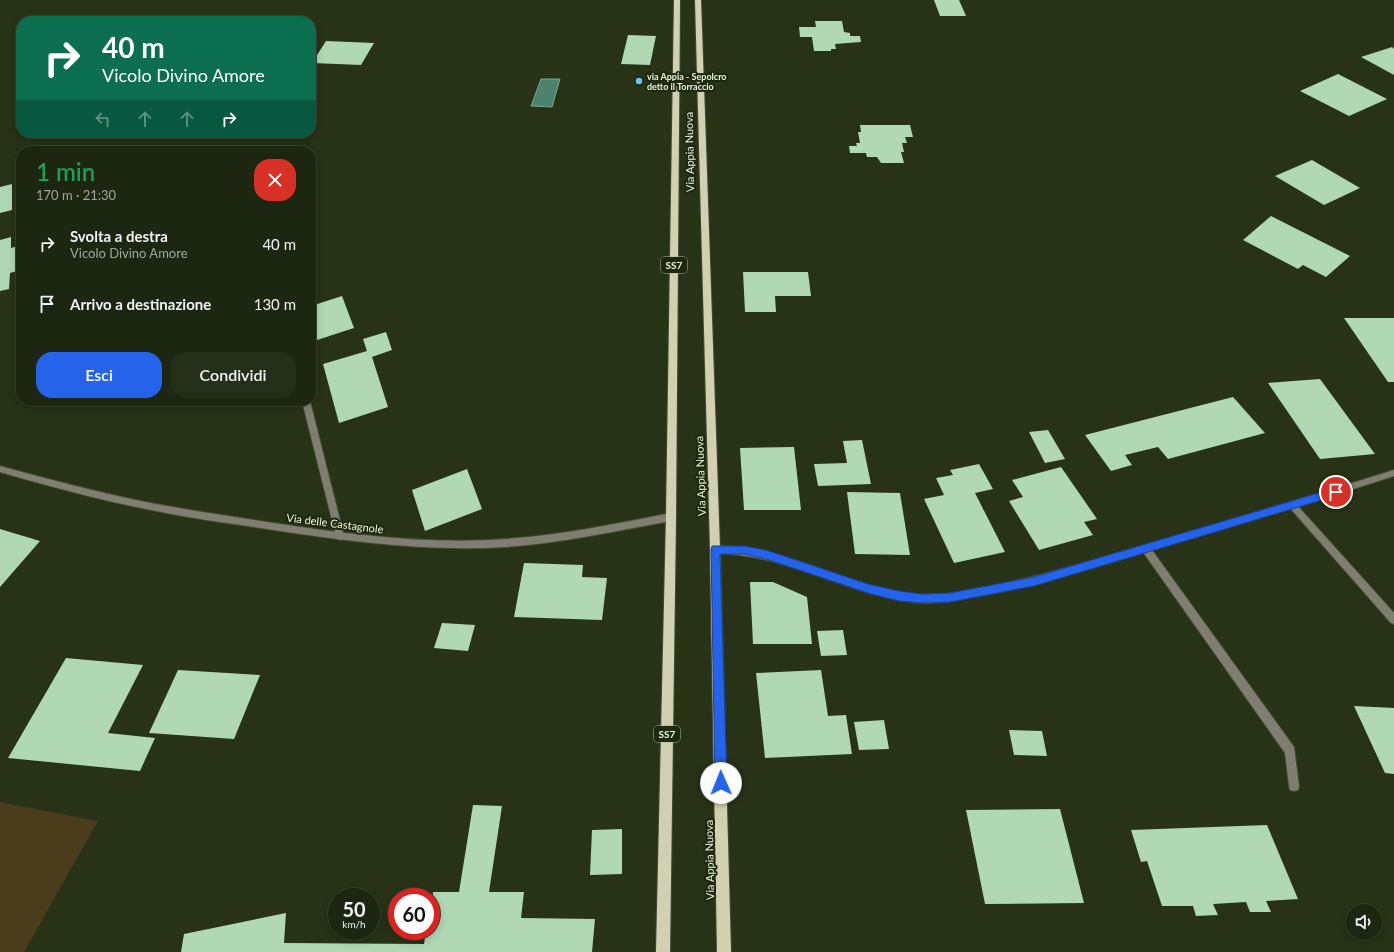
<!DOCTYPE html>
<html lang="it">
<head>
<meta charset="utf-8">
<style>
	:root { --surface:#1d2610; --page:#252e19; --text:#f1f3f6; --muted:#a0a59f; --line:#3b4330; --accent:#2563eb }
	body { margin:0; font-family:Lato,sans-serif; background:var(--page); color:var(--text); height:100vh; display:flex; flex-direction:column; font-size:15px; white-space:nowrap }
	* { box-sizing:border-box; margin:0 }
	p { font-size:13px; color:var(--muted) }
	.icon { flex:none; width:22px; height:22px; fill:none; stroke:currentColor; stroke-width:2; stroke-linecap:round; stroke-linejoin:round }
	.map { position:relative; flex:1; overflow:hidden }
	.panel { position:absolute; left:16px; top:146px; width:300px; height:260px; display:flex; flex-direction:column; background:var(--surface); border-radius:16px; box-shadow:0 2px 10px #0003,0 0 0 1px var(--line) }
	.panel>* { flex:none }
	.guide { position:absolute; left:16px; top:16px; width:300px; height:122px; border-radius:16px; box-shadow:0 2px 10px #0003,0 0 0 1px var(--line); background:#0b6e4f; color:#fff; overflow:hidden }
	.fabs { position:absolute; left:1346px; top:904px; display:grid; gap:8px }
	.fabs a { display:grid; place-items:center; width:36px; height:36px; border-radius:50%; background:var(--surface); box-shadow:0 2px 10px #0003,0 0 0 1px var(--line); font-size:20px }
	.speed { position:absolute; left:328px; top:888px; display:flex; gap:8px; font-size:20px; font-weight:700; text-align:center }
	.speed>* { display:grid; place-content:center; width:52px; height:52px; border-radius:50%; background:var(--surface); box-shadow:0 2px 10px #0003,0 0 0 1px var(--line); line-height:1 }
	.speed small { font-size:10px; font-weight:400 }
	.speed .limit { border:6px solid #d22; background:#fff; color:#111 }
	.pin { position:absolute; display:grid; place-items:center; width:34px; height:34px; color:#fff; margin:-17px; border:2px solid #fff; border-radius:50%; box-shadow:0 1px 4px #0007 }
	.me { position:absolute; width:44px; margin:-22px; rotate:359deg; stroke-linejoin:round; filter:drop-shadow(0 0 3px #0008) }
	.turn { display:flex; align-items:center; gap:14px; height:84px; padding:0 20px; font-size:18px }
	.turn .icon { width:52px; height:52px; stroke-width:2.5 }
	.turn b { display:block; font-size:28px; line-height:34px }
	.lanes { display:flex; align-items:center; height:38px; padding:0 20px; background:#0003; justify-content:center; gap:20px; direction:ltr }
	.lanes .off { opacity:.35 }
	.round { display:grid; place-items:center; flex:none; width:42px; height:42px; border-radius:16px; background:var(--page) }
	.headline { display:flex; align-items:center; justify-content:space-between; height:68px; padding:0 20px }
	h1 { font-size:24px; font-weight:600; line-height:30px; color:#1e9e55 }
	.button { display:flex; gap:8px; margin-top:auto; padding:8px 20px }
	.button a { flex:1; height:46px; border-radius:16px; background:var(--accent); color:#fff; font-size:16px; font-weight:600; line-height:46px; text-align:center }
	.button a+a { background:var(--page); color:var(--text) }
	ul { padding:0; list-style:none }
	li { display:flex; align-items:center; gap:12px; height:60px; padding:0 20px }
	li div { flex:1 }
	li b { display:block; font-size:15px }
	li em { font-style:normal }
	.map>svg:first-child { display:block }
	.green { fill:#4b3c1c }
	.water { fill:#4c836f; stroke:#7ca591 }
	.building { fill:#b0d8b4 }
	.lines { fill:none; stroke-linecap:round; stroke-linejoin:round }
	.service-casing { stroke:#424d32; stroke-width:2 }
	.minor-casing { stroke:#424d32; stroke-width:2 }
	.primary-casing { stroke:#424d32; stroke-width:2 }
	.service { fill:#7f7e70; fill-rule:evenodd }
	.minor { fill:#7f7e70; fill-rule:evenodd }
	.primary { fill:#d1d0b1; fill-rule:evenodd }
	.route { fill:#2563eb; stroke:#184099 }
	.poi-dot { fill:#6ac3f1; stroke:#1e280c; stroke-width:1.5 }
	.labels { text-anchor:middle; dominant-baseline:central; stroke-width:4; stroke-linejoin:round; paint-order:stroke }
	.far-poi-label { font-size:9px; font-weight:bold; fill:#ebf3e1; stroke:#1e280c; text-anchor:start }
	.shield { fill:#1e280c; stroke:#aeb6a1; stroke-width:1 }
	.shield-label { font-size:10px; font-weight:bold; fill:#ebf3e1 }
	.street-label { font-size:11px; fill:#ebf3e1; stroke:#1e280c }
</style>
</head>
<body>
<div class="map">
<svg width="1394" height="952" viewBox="0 0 1394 952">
	<rect width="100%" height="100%" fill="#273216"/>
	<path class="green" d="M 0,802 L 98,821 L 24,952 L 0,952 Z"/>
	<path class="water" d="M 541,79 L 560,79 L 552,107 L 531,106 Z"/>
	<path class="building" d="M 934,0 L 959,0 L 966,16 L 940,16 Z
		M 815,21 L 842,21 L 844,32 L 850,33 L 850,36 L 860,36 L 861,42 L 835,44 L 836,49 L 831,49 L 831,51 L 814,51 L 812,37 L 800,37 L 799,27 L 816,27 Z
		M 628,35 L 656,36 L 650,65 L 621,64 Z
		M 326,41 L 374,43 L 361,65 L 312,63 Z
		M 1392,47 L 1394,49 L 1394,75 L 1361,57 Z
		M 1338,74 L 1387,99 L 1349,116 L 1300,91 Z
		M 860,125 L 910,125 L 913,137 L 905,137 L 907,143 L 902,143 L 904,152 L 901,152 L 904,163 L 881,163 L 877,157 L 867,157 L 866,153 L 850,153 L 849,146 L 857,146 L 856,143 L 860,143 L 858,132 L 861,132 Z
		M 1312,160 L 1360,188 L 1324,205 L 1275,176 Z
		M 12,184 L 12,210 L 0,213 L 0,187 Z
		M 1271,216 L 1350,256 L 1326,277 L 1303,265 L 1298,269 L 1243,240 Z
		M 11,237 L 11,248 L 21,245 L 21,270 L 10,273 L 9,289 L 0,291 L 0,240 Z
		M 743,272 L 808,272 L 811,296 L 775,296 L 776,312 L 745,312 Z
		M 342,296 L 354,328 L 311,342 L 311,306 Z
		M 1344,318 L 1394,318 L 1394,382 L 1388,382 Z
		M 386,332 L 392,350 L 372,357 L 388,407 L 339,423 L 323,364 L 367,351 L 363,339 Z
		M 1320,379 L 1375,454 L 1320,459 L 1268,383 Z
		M 1233,397 L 1265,433 L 1168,459 L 1158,447 L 1125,455 L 1132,465 L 1111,471 L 1085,435 Z
		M 1048,430 L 1065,459 L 1045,463 L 1029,432 Z
		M 862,440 L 871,484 L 818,486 L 814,464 L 847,463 L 843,441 Z
		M 794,447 L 801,510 L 744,510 L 740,448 Z
		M 979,464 L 993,489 L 975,493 L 1005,552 L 954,563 L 924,499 L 944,495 L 936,478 L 953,475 L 950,470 Z
		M 1061,467 L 1097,519 L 1084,522 L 1093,535 L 1039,550 L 1009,501 L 1023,497 L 1012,480 Z
		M 467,469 L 482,509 L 425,531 L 412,490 Z
		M 847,492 L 900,493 L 910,555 L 855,554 Z
		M 0,529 L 40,541 L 0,587 Z
		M 524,563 L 583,565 L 582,577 L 607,578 L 602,620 L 514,617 Z
		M 750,582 L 773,582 L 807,597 L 812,644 L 753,644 Z
		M 442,623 L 475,625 L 468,651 L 434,648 Z
		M 843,630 L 847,655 L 821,656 L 817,631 Z
		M 66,658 L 143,665 L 108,733 L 155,738 L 140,771 L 8,758 Z
		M 178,670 L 260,675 L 234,739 L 149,733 Z
		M 821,670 L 828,716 L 846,715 L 852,754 L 765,758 L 756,673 Z
		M 1354,706 L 1394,708 L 1394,774 L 1385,773 Z
		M 884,720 L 889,749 L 859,750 L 854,722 Z
		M 1009,730 L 1042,731 L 1047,756 L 1014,755 Z
		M 473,805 L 502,806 L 489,892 L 524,892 L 521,918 L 595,919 L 592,952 L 181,952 L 184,934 L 286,913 L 284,943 L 424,944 L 426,931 L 431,931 L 433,892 L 459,892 Z
		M 1060,809 L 1084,903 L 985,904 L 966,810 Z
		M 1267,825 L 1298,899 L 1266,901 L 1271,912 L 1250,912 L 1246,902 L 1213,904 L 1218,915 L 1196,916 L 1193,906 L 1162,906 L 1147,861 L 1141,862 L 1131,830 Z
		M 622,829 L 622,874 L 590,875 L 592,830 Z"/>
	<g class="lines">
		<defs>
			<path id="service" d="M 302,401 L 310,401 L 344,536 L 343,539 L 340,540 L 337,539 L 336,536 Z
				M 1293,503 L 1296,504 L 1394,613 L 1394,624 L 1391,623 L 1290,508 L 1289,506 L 1290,504 Z
				M 1146,545 L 1149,546 L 1294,747 L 1299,786 L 1298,790 L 1294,791 L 1290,790 L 1289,786 L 1285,753 L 1143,552 L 1142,549 L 1143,546 Z"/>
			<path id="minor" d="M 0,466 C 52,480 103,494 156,504 C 193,511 230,516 267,522 C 346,534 426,545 506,539 C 561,535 616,524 671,513 L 674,514 L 675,517 L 674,520 L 671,521 C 616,531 561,543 506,547 C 426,552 346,541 267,529 C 230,523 193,519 156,511 C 103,501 52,487 0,472 Z
				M 1394,470 L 1394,476 C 1302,506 1209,533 1117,561 C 1071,574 1026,588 980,596 C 960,600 940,604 920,603 C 866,599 819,572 767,560 C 750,556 733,554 715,553 L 712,552 L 711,549 L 712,546 L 715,545 C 733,547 750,548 767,552 C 819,564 866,591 920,595 C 940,596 960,592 980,588 C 1026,580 1071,567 1117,553 C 1209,526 1302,499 1394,470 Z"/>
			<path id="primary" d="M 674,0 L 680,0 L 676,517 L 670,952 L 656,952 L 666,517 Z
				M 695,0 L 701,0 L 720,549 L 731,952 L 717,952 L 710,549 Z"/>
		</defs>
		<use href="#service" class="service-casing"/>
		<use href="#minor" class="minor-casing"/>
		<use href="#primary" class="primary-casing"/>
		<use href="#service" class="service"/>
		<use href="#minor" class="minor"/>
		<use href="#primary" class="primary"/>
	</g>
	<path class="route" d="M 1336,488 L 1341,492 L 1339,495 L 1034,586 L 950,602 L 922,603 L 899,601 L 868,593 L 766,559 L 744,554 L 720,554 L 727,783 L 725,787 L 721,789 L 717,787 L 715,783 L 711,549 L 712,546 L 744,546 L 766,550 L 868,584 L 899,591 L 922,594 L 950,593 L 1034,577 Z"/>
	<circle class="poi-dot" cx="639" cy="81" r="4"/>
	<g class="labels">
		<g class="far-poi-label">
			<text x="647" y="76">via Appia - Sepolcro<tspan x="647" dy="10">detto il Torraccio</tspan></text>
		</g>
		<g class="shield">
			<rect x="661" y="257" width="26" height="16" rx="3"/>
			<rect x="654" y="726" width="26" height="16" rx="3"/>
		</g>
		<g class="shield-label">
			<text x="674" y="265">SS7</text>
			<text x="667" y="734">SS7</text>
		</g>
		<g class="street-label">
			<text transform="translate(689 152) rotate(-91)">Via Appia Nuova</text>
			<text transform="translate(700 476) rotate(-92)">Via Appia Nuova</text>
			<text transform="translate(335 523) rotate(7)">Via delle Castagnole</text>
			<text transform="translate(709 860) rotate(-91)">Via Appia Nuova</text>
		</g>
	</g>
</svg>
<div class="fabs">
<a><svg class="icon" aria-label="sound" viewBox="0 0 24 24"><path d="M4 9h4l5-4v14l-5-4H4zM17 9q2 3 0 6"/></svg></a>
</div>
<div class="speed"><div>50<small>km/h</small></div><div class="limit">60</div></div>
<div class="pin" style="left:1336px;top:492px;background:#d93025"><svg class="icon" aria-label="arrive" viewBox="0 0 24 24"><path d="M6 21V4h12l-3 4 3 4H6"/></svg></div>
<svg class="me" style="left:721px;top:783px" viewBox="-20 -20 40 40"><circle r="19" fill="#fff"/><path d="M0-13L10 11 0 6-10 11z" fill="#2563eb"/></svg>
<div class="guide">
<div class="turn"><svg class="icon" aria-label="right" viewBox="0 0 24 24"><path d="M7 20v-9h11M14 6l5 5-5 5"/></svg><div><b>40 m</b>Vicolo Divino Amore</div></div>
<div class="lanes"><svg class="icon off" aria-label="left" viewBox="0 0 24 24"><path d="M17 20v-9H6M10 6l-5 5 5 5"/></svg><svg class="icon off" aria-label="ahead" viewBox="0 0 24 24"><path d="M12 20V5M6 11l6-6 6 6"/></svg><svg class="icon off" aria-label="ahead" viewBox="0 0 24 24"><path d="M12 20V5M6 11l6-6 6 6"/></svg><svg class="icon" aria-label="right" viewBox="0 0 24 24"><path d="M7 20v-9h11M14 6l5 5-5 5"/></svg></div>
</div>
<section class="panel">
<div class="headline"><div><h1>1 min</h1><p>170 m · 21:30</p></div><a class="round" style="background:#d93025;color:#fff"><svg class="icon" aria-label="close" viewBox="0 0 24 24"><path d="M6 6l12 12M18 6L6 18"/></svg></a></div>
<ul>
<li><svg class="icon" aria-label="right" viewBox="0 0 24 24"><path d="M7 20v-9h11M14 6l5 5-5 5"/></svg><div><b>Svolta a destra</b><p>Vicolo Divino Amore</p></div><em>40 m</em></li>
<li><svg class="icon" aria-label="arrive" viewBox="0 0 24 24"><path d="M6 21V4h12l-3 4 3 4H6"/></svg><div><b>Arrivo a destinazione</b></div><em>130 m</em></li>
</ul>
<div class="button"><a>Esci</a><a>Condividi</a></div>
</section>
</div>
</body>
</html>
